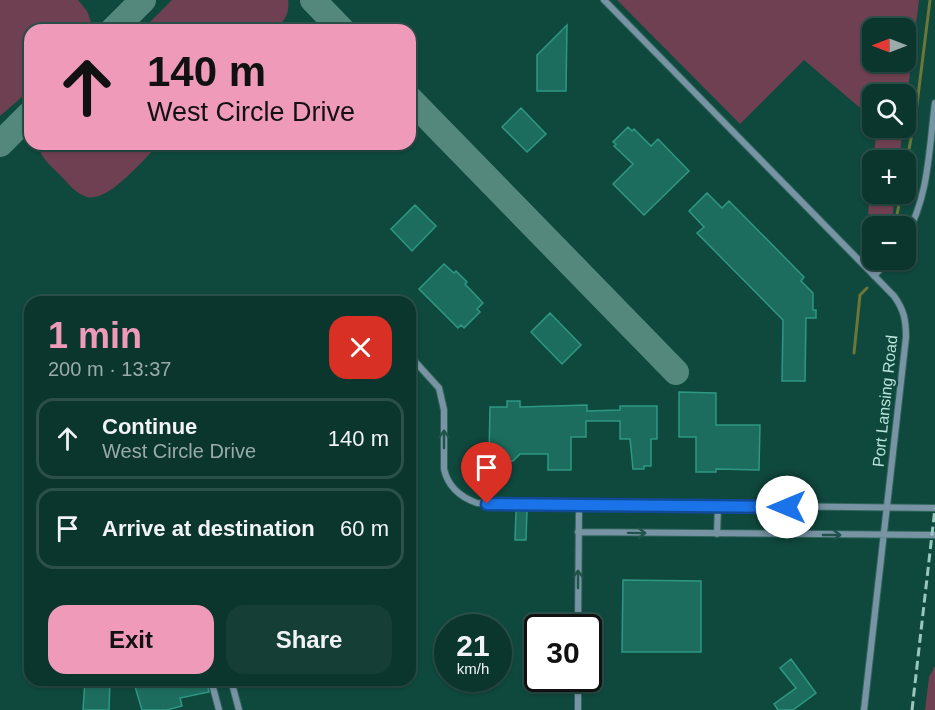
<!DOCTYPE html>
<html lang="en">
<head>
<meta charset="utf-8">
<style>
	:root { --surface:#0b362e; --page:#143e36; --text:#f1f3f6; --muted:#9aabaa; --line:#2b504a; --accent:#ef9ab8 }
	body { margin:0; font-family:Helvetica,sans-serif; background:var(--page); color:var(--text); height:100vh; display:flex; flex-direction:column; font-size:22px; white-space:nowrap }
	* { box-sizing:border-box; margin:0 }
	p { font-size:20px; color:var(--muted) }
	.icon { flex:none; width:33px; height:33px; fill:none; stroke:currentColor; stroke-width:2; stroke-linecap:round; stroke-linejoin:round }
	.map { position:relative; flex:1; overflow:hidden }
	.details { position:absolute; left:24px; top:296px; width:392px; height:390px; display:flex; flex-direction:column; background:var(--surface); border-radius:18px; box-shadow:0 2px 4px #0004,0 0 0 2px var(--line) }
	.details>* { flex:none }
	.hud { position:absolute; left:24px; top:24px; width:392px; height:126px; border-radius:18px; box-shadow:0 2px 4px #0004,0 0 0 2px var(--line); background:#ef9ab8; color:#111; overflow:hidden }
	.needle { width:39px; rotate:270deg }
	.fabs { position:absolute; left:862px; top:18px; display:grid; gap:12px }
	.fabs a { display:grid; place-items:center; width:54px; height:54px; border-radius:12px; background:var(--surface); box-shadow:0 2px 4px #0004,0 0 0 2px var(--line); font-size:30px }
	.speed { position:absolute; left:434px; top:614px; display:flex; gap:12px; font-size:30px; font-weight:700; text-align:center }
	.speed>* { display:grid; place-content:center; width:78px; height:78px; border-radius:50%; background:var(--surface); box-shadow:0 2px 4px #0004,0 0 0 2px var(--line); line-height:1 }
	.speed small { font-size:15px; font-weight:400 }
	.speed .limit { border:3px solid #111; border-radius:9px; background:#fff; color:#111 }
	.pin { position:absolute; display:grid; place-items:center; width:51px; height:51px; color:#fff; margin:-62px -26px; border-radius:50% 50% 50% 0; rotate:-45deg; box-shadow:0 0 6px #0007 }
	.pin .icon { rotate:45deg }
	.me { position:absolute; width:66px; margin:-33px; rotate:270deg; stroke-linejoin:round; filter:drop-shadow(0 0 4px #0008) }
	.turn { display:flex; align-items:center; gap:21px; height:126px; padding:0 24px; font-size:27px }
	.turn .icon { width:78px; height:78px; stroke-width:2.5 }
	.turn b { display:block; font-size:42px; line-height:51px }
	.round { display:grid; place-items:center; flex:none; width:63px; height:63px; border-radius:18px; background:var(--page) }
	.head { display:flex; align-items:center; justify-content:space-between; height:102px; padding:0 24px }
	h1 { font-size:36px; font-weight:600; line-height:45px; color:var(--accent) }
	.button { display:flex; gap:12px; margin-top:auto; padding:12px 24px }
	.button a { flex:1; height:69px; border-radius:18px; background:var(--accent); color:#111; font-size:24px; font-weight:600; line-height:69px; text-align:center }
	.button a+a { background:var(--page); color:var(--text) }
	ul { padding:0; list-style:none }
	li { display:flex; align-items:center; gap:18px; height:81px; margin:0 12px 9px; padding:0 12px; border:3px solid var(--line); border-radius:18px }
	li div { flex:1 }
	li b { display:block; font-size:22px }
	li em { font-style:normal }
	.map>svg:first-child { display:block }
	.green { fill:#6f4051; fill-rule:evenodd }
	.lines { fill:none; stroke-linecap:round; stroke-linejoin:round }
	.stream { stroke:#6b7637; stroke-width:3 }
	.taxiway { stroke:#54887c; stroke-width:26 }
	.building { fill:#1d6d5e; stroke:#2e9883; stroke-width:1.5 }
	.minor-casing { stroke:#31675c; stroke-width:8 }
	.minor { stroke:#7893a4; stroke-width:6 }
	.rail { stroke:#98c8bc; stroke-width:3; stroke-dasharray:9 4.5; stroke-linecap:butt }
	.oneway { stroke:#1f534c }
	.route-casing { stroke:#114b97; stroke-width:15 }
	.route { stroke:#1a73e8; stroke-width:10 }
	.labels { text-anchor:middle; dominant-baseline:central; stroke-width:5; stroke-linejoin:round; paint-order:stroke }
	.street-label { font-size:16px; fill:#b7e4d8; stroke:#0f483d }
</style>
</head>
<body>
<div class="map">
<svg width="935" height="710" viewBox="0 0 935 710">
	<rect width="100%" height="100%" fill="#0f483d"/>
	<path class="green" d="M 0,0 L 78,0 L 87,11 L 91,22 L 88,30 L 30,30 L 30,90 L 0,116 Z
		M 172,0 L 288,0 C 290,14 284,21 275,30 L 142,30 Z
		M 617,0 L 919,0 L 906,105 L 906,94 L 873,94 L 873,119 L 804,60 L 740,124 ZM 906,28 L 906,62 L 873,62 L 873,28 Z
		M 877,128 L 903,128 L 899,160 L 873,160 Z
		M 38,144 L 159,144 C 144,159 108,203 87,197 C 77,194 69,185 62,177 C 52,167 40,158 38,144 Z
		M 873,165 L 873,194 L 895,194 L 892,220 L 868,214 Z
		M 935,666 L 935,710 L 925,710 L 929,677 Z"/>
	<g class="lines">
		<path class="stream" d="M 906,165 L 916,112 L 930,0
			M 895,225 L 901,194
			M 854,353 L 860,295 L 867,288"/>
		<path class="taxiway" d="M 313,0 L 342,30
			M 113,30 L 143,0
			M 410,99 L 676,372
			M 0,144 L 30,114"/>
	</g>
	<path class="building" d="M 567,25 L 566,91 L 537,91 L 537,55 Z
		M 521,108 L 546,134 L 527,152 L 502,127 Z
		M 628,127 L 632,131 L 634,129 L 651,146 L 658,139 L 689,171 L 644,215 L 613,184 L 633,164 L 614,146 L 616,144 L 613,142 Z
		M 707,193 L 722,208 L 729,201 L 804,277 L 801,281 L 813,293 L 813,310 L 816,310 L 816,318 L 806,318 L 805,381 L 782,381 L 783,320 L 697,233 L 704,227 L 689,211 Z
		M 415,205 L 436,226 L 412,251 L 391,229 Z
		M 444,264 L 454,273 L 456,271 L 467,282 L 465,284 L 483,303 L 477,309 L 480,312 L 464,328 L 461,325 L 458,328 L 419,289 Z
		M 550,313 L 581,345 L 562,364 L 531,332 Z
		M 679,392 L 716,393 L 716,425 L 760,425 L 759,470 L 716,469 L 716,472 L 696,472 L 696,437 L 679,437 Z
		M 507,401 L 520,401 L 520,407 L 587,405 L 587,411 L 620,410 L 620,406 L 657,406 L 657,439 L 651,439 L 651,466 L 644,466 L 644,469 L 633,469 L 630,439 L 620,439 L 620,421 L 586,421 L 586,437 L 571,437 L 571,470 L 548,470 L 548,454 L 520,454 L 513,461 L 506,461 L 506,454 L 489,454 L 490,407 L 507,407 Z
		M 516,511 L 527,511 L 526,540 L 515,540 Z
		M 623,580 L 701,581 L 701,652 L 622,652 Z
		M 791,659 L 816,693 L 793,710 L 778,710 L 774,704 L 796,688 L 780,668 Z
		M 85,680 L 110,680 L 109,710 L 83,710 Z
		M 133,680 L 206,680 L 209,692 L 180,698 L 182,706 L 167,710 L 142,710 Z"/>
	<g class="lines">
		<defs>
			<path id="minor" d="M 604,0 L 894,296 C 904,310 906,320 906,337 L 864,710
				M 906,236 C 929,196 929,148 935,103
				M 874,276 L 888,260
				M 325,302 L 342,302
				M 410,356 L 439,388 L 444,410 L 444,469 C 448,487 460,497 477,503 L 935,508
				M 578,532 L 935,535
				M 717,534 L 718,506
				M 578,627 L 579,505
				M 211,680 L 219,710
				M 231,680 L 239,710
				M 578,710 L 578,678"/>
		</defs>
		<use href="#minor" class="minor-casing"/>
		<use href="#minor" class="minor"/>
		<path class="rail" d="M 912,710 L 935,508"/>
	</g>
	<defs><path id="oneway-shaft" d="M-6 0H5M1.5-3L5.5 0L1.5 3" fill="none" stroke-width="1.6" stroke-linecap="round" stroke-linejoin="round" transform="scale(1.5)"/></defs>
	<g class="oneway">
		<use href="#oneway-shaft" transform="translate(444 439) rotate(-90)"/>
		<use href="#oneway-shaft" transform="translate(637 533) rotate(1)"/>
		<use href="#oneway-shaft" transform="translate(832 535)"/>
		<use href="#oneway-shaft" transform="translate(578 579) rotate(-90)"/>
	</g>
	<g class="lines">
		<defs>
			<path id="route" d="M 487,504 L 787,507"/>
		</defs>
		<use href="#route" class="route-casing"/>
		<use href="#route" class="route"/>
	</g>
	<g class="labels">
		<g class="street-label">
			<text transform="translate(885 401) rotate(-84)">Port Lansing Road</text>
		</g>
	</g>
</svg>
<div class="fabs">
<a><svg class="needle" viewBox="-14 -14 28 28"><path d="M0-13l5 13h-10z" fill="#e53935"/><path d="M0 13l5-13h-10z" fill="#9aabaa"/></svg></a>
<a><svg class="icon" aria-label="search" viewBox="0 0 24 24"><circle cx="10" cy="10" r="6"/><path d="M15 15l6 6"/></svg></a>
<a>+</a>
<a>−</a>
</div>
<div class="speed"><div>21<small>km/h</small></div><div class="limit">30</div></div>
<div class="pin" style="left:487px;top:504px;background:#d93025"><svg class="icon" aria-label="arrive" viewBox="0 0 24 24"><path d="M6 21V4h12l-3 4 3 4H6"/></svg></div>
<svg class="me" style="left:787px;top:507px" viewBox="-20 -20 40 40"><circle r="19" fill="#fff"/><path d="M0-13L10 11 0 6-10 11z" fill="#1a73e8"/></svg>
<div class="hud">
<div class="turn"><svg class="icon" aria-label="ahead" viewBox="0 0 24 24"><path d="M12 20V5M6 11l6-6 6 6"/></svg><div><b>140 m</b>West Circle Drive</div></div>
</div>
<section class="details">
<div class="head"><div><h1>1 min</h1><p>200 m · 13:37</p></div><a class="round" style="background:#d93025;color:#fff"><svg class="icon" aria-label="close" viewBox="0 0 24 24"><path d="M6 6l12 12M18 6L6 18"/></svg></a></div>
<ul>
<li><svg class="icon" aria-label="ahead" viewBox="0 0 24 24"><path d="M12 20V5M6 11l6-6 6 6"/></svg><div><b>Continue</b><p>West Circle Drive</p></div><em>140 m</em></li>
<li><svg class="icon" aria-label="arrive" viewBox="0 0 24 24"><path d="M6 21V4h12l-3 4 3 4H6"/></svg><div><b>Arrive at destination</b></div><em>60 m</em></li>
</ul>
<div class="button"><a>Exit</a><a>Share</a></div>
</section>
</div>
</body>
</html>
